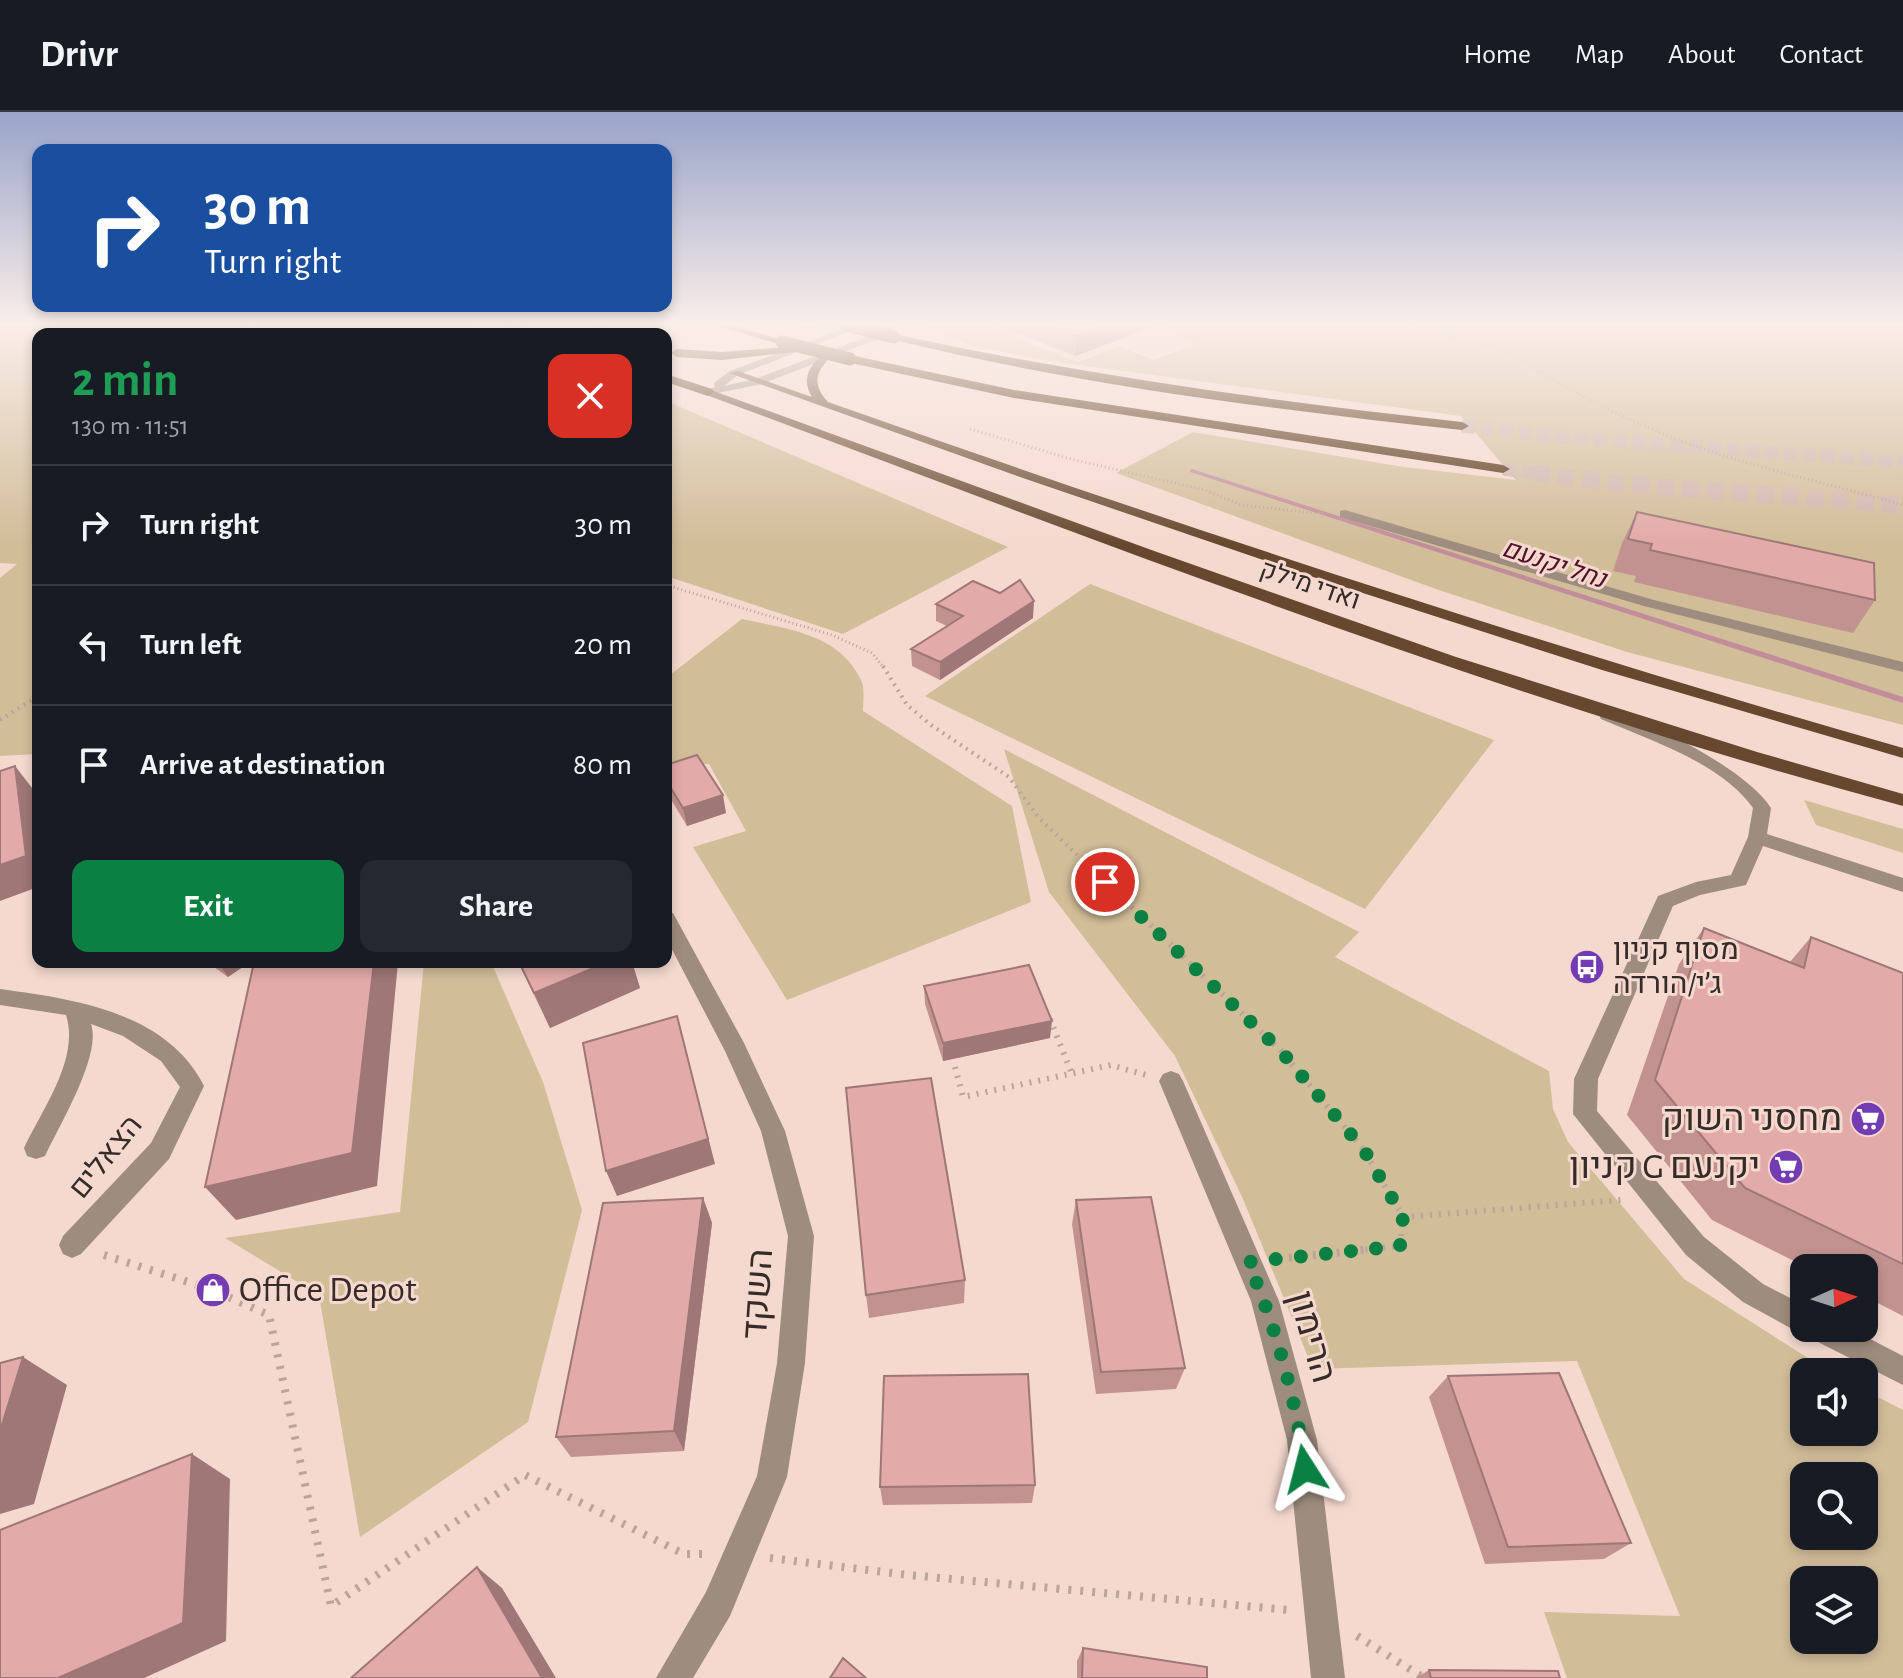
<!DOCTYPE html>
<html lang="en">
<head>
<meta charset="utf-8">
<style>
	:root { --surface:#171b24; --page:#242831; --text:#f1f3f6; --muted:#9ea1a6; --line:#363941; --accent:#0b8043 }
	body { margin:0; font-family:"Alegreya Sans",Heebo,sans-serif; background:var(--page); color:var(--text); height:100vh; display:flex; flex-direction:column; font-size:30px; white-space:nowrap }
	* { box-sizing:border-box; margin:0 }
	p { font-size:26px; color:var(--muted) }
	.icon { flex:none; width:44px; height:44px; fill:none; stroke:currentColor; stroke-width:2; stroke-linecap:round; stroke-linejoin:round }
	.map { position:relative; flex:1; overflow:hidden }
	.details { position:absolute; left:32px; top:216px; width:640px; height:640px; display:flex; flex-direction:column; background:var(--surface); border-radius:16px; box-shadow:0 4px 12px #0003 }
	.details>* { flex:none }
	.top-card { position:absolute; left:32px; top:32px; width:640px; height:168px; border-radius:16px; box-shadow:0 4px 12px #0003; background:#1a4fa0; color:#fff; overflow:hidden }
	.needle { width:52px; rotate:87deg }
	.buttons { position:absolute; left:1790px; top:1142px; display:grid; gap:16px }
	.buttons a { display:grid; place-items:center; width:88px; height:88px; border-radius:16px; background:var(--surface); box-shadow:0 4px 12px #0003; font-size:40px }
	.pin { position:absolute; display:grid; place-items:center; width:68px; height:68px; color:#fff; margin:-34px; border:4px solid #fff; border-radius:50%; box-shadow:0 2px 8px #0007 }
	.me { position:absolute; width:88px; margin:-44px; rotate:351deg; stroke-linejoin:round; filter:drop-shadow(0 0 6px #0008) }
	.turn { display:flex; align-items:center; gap:28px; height:168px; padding:0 40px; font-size:36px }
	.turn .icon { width:104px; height:104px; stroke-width:2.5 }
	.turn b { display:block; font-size:56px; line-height:68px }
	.round { display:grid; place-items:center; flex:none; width:84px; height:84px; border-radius:16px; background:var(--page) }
	.headline { display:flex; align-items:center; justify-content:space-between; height:136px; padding:0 40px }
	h1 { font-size:48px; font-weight:700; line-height:60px; color:#1e9e55 }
	.button { display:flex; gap:16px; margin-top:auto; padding:16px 40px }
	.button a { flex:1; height:92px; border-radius:16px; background:var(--accent); color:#fff; font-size:32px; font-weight:700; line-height:92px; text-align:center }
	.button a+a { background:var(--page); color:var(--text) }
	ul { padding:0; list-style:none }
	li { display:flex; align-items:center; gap:24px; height:120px; padding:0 40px; border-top:2px solid var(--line) }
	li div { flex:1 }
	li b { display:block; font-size:30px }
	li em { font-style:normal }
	header { display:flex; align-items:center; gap:48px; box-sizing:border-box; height:112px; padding:0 40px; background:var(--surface); border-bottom:2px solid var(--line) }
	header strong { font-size:38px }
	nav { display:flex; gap:44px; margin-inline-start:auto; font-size:28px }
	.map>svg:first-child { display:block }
	.built { fill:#f1cdc0 }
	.green { fill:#d2bd99; fill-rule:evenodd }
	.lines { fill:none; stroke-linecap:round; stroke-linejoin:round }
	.stream { fill:#c28d9b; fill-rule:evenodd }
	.highway-tunnel-far1 { stroke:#cfb6ad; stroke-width:13; stroke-dasharray:13 6; stroke-linecap:butt }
	.highway-tunnel { stroke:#cfb6ad; stroke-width:17; stroke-dasharray:17 8; stroke-linecap:butt }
	.path-far3 { stroke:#baa49c; stroke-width:3; stroke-dasharray:1 3; stroke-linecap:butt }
	.path-far2 { stroke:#baa49c; stroke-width:4; stroke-dasharray:2 5; stroke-linecap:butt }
	.path-far1 { stroke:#baa49c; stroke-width:6; stroke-dasharray:2 7; stroke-linecap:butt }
	.path { stroke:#baa49c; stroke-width:8; stroke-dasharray:3 9; stroke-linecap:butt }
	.minor { fill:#9e8c7e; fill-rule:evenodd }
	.major { fill:#66482f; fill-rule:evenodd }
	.highway { fill:#523010; fill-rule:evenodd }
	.highway-bridge { stroke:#523010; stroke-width:13 }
	.wall { fill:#c29290 }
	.shaded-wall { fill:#9e7776 }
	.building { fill:#e2aaa8; stroke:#9e7776; stroke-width:2 }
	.route { stroke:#0b8043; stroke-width:14; stroke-dasharray:0 25.2 }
	.labels { text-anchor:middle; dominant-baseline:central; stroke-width:6; stroke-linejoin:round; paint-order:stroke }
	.far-water-label { font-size:26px; font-style:italic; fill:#51112a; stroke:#f5d9cf }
	.far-street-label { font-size:26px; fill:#352b27; stroke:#f5d9cf }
	.poi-label { font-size:30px; fill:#352b27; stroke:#f5d9cf; text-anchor:start }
	.street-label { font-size:30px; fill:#352b27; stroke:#f5d9cf }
	.near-poi-label { font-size:36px; fill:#352b27; stroke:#f5d9cf; text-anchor:end }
	.near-street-label { font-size:36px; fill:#352b27; stroke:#f5d9cf }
</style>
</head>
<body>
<header>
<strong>Drivr</strong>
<nav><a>Home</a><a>Map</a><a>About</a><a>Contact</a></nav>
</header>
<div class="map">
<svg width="1903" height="1566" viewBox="0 0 1903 1566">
	<rect width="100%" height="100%" fill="#f5d9cf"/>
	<path class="built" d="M 987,213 L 1155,213 L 1192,232 L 1153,246 L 1120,232 L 1078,249 Z"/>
	<path class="green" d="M 0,213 L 475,213 L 495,222 L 38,222 L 38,642 L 0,644 L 0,466 L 17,452 L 0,451 Z
		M 920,213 L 983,213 L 1078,250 L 1120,234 L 1153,248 L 1196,232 L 1158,213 L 1903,213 L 1903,613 L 1627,540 L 1436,477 L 1116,361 L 1193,320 L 1404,355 L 1516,368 L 1461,304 L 1055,250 L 972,234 Z
		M 666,289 L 1008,435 L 843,522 L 666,464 Z
		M 1090,472 L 1494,628 L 1365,797 L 925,584 Z
		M 742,507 C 786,517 839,521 861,568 C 865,576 863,590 863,599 L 1012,694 L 1031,790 L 787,888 L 693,735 L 746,719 L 709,652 L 666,653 L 666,566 Z
		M 1004,637 L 1359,820 L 1335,845 L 1549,959 L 1553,997 L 1568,1030 L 1684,1167 L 1830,1260 L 1804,1260 L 1804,1320 L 1864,1320 L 1864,1278 L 1903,1298 L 1903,1566 L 1567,1566 L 1544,1500 L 1680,1504 L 1577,1249 L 1313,1257 L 1243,1087 L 1175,944 L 1049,780 ZM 1804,1364 L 1864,1364 L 1864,1424 L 1804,1424 ZM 1804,1468 L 1864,1468 L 1864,1528 L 1804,1528 Z
		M 1804,688 L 1903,717 L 1903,741 L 1816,713 Z
		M 424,850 L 491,850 L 543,970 L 582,1098 L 528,1310 L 360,1425 L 319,1183 L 225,1126 L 400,1100 Z"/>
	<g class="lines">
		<path class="stream" d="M 827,213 L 805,217 L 802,215 L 810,213 Z
			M 1192,357 L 1903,585 L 1903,591 L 1190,360 L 1190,358 Z"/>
		<path class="highway-tunnel-far1" d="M 1462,314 L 1560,325 L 1903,350
			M 1503,357 L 1549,363"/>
		<path class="highway-tunnel" d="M 1533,361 L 1634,373 L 1903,393"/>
		<path class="path-far3" d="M 324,213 L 330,220
			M 397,213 L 417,222
			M 1408,213 L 1497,236
			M 1463,213 C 1529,254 1595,295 1668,324 C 1744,354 1825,370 1903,393
			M 142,222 L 155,213
			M 970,317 L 1071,347 L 1205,378 L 1241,393 L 1324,402
			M 666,473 L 832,523 L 872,541 L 884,556"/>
		<path class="path-far2" d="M 883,554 L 907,593 L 931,613 L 1009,665 L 1039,706 L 1146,809
			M 0,608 L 38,584"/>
		<path class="path-far1" d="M 1144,807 L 1281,939 L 1364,1038 L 1403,1105 L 1400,1134 L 1362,1138
			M 1050,907 L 1072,962
			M 955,955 L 963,985 L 1111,953 L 1146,963
			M 1403,1105 L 1621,1088"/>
		<path class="path" d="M 104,1143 L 213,1178 L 269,1203 L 331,1494 L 525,1363 L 684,1442 L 704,1442
			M 1277,1147 L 1381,1136
			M 770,1446 L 908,1463 L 1289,1498
			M 1357,1524 L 1424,1566"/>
		<path class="minor" d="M 853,213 L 866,213 L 738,263 L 724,274 L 755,267 L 874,222 L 887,213 L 898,213 L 880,226 L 762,272 L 708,283 L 703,280 L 715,275 L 714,271 L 730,259 Z
			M 1345,398 L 1654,488 L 1903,550 L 1903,560 L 1644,494 L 1340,405 L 1340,399 Z
			M 1607,598 C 1652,610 1746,657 1771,696 L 1767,722 L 1903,766 L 1903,780 L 1763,734 L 1746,773 L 1700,783 L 1673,794 L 1598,967 L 1597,999 L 1704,1125 L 1763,1172 L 1804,1193 L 1804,1216 L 1849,1216 L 1903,1244 L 1903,1273 L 1810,1226 L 1808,1220 L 1794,1218 L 1743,1190 L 1686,1143 L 1573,1002 L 1574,967 L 1658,784 L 1696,770 L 1731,763 L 1748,725 L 1753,696 C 1720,650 1651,629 1601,607 L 1599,603 Z
			M 666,799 L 673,801 L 744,931 L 785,1019 L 814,1124 L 805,1251 L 787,1365 L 730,1504 L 693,1566 L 656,1566 L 706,1480 L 757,1364 L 777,1251 L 788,1124 L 761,1019 L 725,939 L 666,826 Z
			M 0,877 C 74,887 167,900 204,974 L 169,1047 L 81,1142 L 72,1146 L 63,1142 L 59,1133 L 63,1124 L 151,1031 L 180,975 L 161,949 L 123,924 L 91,912 C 102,943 59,1014 45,1044 L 36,1047 L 27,1044 L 24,1036 C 42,997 80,947 66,903 L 0,893 Z
			M 1171,959 L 1179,962 L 1183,969 L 1279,1189 L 1317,1328 L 1345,1566 L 1311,1566 L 1287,1328 L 1251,1189 L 1159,969 L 1163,962 Z"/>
		<path class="major" d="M 824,241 L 832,243 C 816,260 811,271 828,290 C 1183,415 1541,533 1903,636 L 1903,646 L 1602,558 L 1310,464 L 1020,365 L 729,261 L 738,259 L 812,285 C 801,267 809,254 824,241 Z
			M 708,277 L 1157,440 L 1456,545 L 1757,640 L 1903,682 L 1903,694 C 1495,585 1100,429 704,282 L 703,280 Z"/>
		<path class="highway" d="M 504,213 L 521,213 L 543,222 L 526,222 Z
			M 587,213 L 604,213 L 627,222 L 610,222 Z
			M 714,213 L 732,213 L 788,230 L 782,233 Z
			M 894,222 C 1082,263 1271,289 1462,310 L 1469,314 L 1462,318 C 1270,297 1078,273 890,227 L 888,225 Z
			M 799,234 L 803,235 L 803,239 L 722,248 L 677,245 L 671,241 L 677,237 L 722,240 Z
			M 850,243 L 1014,278 L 1503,353 L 1510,357 L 1503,361 L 1014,286 L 846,250 L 846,244 Z
			M 666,262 L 712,277 L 714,280 L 708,284 L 666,270 Z"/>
		<path class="highway-bridge" d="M 845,213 L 894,225
			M 782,230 L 850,247"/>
	</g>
	<path class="wall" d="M 997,213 L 1148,213 L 1147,217 L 1075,244 Z
		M 1637,400 L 1875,488 L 1853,521 L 1634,470 L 1636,464 L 1613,459 L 1622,431 Z
		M 936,492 L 1033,506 L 940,568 L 912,554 L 911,537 L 947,514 L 936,509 Z
		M 666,653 L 726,701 L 687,714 L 666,679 Z
		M 1704,816 L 1790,850 L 1811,825 L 1903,861 L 1903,1204 L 1864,1184 L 1864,1156 L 1808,1156 L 1712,1108 L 1627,1003 L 1679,852 Z
		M 207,850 L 250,850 L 228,865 Z
		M 518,850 L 632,850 L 640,876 L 550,916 Z
		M 924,874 L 1050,926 L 943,949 L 925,892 Z
		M 703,1086 L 712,1111 L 684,1339 L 571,1345 L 556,1325 Z
		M 1076,1088 L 1185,1256 L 1176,1277 L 1096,1282 L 1072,1112 Z
		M 965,1168 L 964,1191 L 869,1206 L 866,1183 Z
		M 1448,1264 L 1631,1431 L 1604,1447 L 1485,1452 L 1429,1285 Z
		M 1035,1373 L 1032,1391 L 883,1393 L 880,1375 Z
		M 1083,1536 L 1207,1566 L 1077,1566 L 1077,1549 Z
		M 1429,1558 L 1560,1566 L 1416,1566 Z"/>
	<path class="shaded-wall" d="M 1107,213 L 1148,213 L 1147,217 L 1075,244 L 1077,224 Z
		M 1034,489 L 1033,506 L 940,568 L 940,550 Z
		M 15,654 L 36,681 L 38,695 L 38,775 L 0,789 L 0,753 Z
		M 723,683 L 726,701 L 687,714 L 683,696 Z
		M 218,850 L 250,850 L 228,865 Z
		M 374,850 L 398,850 L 377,1074 L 236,1108 L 205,1075 Z
		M 608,850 L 632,850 L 640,876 L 550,916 L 534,881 Z
		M 677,904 L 715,1052 L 617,1084 L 606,1059 Z
		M 1052,909 L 1050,926 L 943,949 L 943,931 Z
		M 703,1086 L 712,1111 L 684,1339 L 674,1319 Z
		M 23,1245 L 67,1273 L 34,1392 L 0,1402 L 0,1319 Z
		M 192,1342 L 230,1367 L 226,1529 L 144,1566 L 58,1566 Z
		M 477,1455 L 502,1476 L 556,1566 L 542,1566 Z"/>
	<path class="building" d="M 1048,213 L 1107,213 L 1077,224 Z
		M 1637,400 L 1874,451 L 1875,488 L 1650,438 L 1652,432 L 1628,427 Z
		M 1020,468 L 1034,489 L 940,550 L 911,537 L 963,504 L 936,492 L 973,469 L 1000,481 Z
		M 697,643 L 723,683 L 683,696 L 666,668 L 666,653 Z
		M 15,654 L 26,744 L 0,753 L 0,659 Z
		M 1704,816 L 1804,856 L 1811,825 L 1903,861 L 1903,1152 L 1745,1076 L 1655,968 Z
		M 254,850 L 374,850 L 352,1041 L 205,1075 Z
		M 519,850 L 608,850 L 534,881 Z
		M 1029,853 L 1052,909 L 943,931 L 924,874 Z
		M 677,904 L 708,1027 L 606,1059 L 583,931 Z
		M 931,966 L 965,1168 L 866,1183 L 846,976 Z
		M 1151,1085 L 1185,1256 L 1101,1260 L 1076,1088 Z
		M 703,1086 L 674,1319 L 556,1325 L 603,1091 Z
		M 23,1245 L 0,1319 L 0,1251 Z
		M 1559,1261 L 1631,1431 L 1508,1435 L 1448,1264 Z
		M 1028,1262 L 1035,1373 L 880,1375 L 884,1264 Z
		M 192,1342 L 183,1511 L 58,1566 L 0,1566 L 0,1418 Z
		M 477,1455 L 542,1566 L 351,1566 Z
		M 1083,1536 L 1207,1555 L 1207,1566 L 1082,1566 Z
		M 843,1546 L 866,1566 L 830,1566 Z
		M 1429,1558 L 1558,1559 L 1560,1566 L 1431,1566 Z"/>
	<linearGradient id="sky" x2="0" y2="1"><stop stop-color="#99a4c9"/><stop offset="0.49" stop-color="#faeee9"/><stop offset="1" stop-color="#faeee9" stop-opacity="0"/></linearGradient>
	<rect width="1903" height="432" fill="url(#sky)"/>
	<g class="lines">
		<path class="route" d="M 1105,770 L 1281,939 L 1364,1038 L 1403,1105 L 1400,1134 L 1248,1150 C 1275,1212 1297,1290 1305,1357"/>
	</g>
	<defs>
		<symbol id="bus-disc" viewBox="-11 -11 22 22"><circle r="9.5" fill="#743cb2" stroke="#f5d9cf"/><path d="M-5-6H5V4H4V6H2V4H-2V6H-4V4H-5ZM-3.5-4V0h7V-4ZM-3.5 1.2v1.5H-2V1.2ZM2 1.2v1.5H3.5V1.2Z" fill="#fff"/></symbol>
		<symbol id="supermarket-disc" viewBox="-11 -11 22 22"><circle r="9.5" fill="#743cb2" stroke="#f5d9cf"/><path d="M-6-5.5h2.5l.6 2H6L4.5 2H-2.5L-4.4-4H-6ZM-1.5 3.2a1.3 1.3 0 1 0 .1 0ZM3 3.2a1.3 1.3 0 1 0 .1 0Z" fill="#fff"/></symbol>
		<symbol id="shop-disc" viewBox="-11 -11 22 22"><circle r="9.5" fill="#743cb2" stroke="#f5d9cf"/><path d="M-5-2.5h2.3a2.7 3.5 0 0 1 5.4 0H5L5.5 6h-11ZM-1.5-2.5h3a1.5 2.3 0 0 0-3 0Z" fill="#fff"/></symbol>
	</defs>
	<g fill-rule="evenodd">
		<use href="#bus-disc" x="1567" y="835" width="40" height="40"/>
		<use href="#supermarket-disc" x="1848" y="987" width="40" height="40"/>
		<use href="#supermarket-disc" x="1766" y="1035" width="40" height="40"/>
		<use href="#shop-disc" x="193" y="1158" width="40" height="40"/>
	</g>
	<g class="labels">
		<g class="far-water-label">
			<text transform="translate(1554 452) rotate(18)">נחל יקנעם</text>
		</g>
		<g class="far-street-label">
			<text transform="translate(1310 473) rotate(19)">ואדי מילק</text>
		</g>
		<g class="poi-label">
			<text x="1613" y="838">מסוף קניון<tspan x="1613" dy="34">ג׳י/הורדה</tspan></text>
		</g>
		<g class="street-label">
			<text transform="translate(106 1045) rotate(-51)">הצאלים</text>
		</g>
		<g class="near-poi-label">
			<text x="1842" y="1007">מחסני השוק</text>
			<text x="1760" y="1055">קניון G יקנעם</text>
			<text x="239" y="1178" text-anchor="start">Office Depot</text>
		</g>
		<g class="near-street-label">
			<text transform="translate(758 1182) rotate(-86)">השקד</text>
			<text transform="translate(1312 1225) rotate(74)">הרימון</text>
		</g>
	</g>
</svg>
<div class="buttons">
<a><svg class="needle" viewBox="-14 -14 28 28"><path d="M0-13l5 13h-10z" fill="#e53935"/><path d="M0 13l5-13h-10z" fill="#9ea1a6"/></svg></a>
<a><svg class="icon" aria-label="sound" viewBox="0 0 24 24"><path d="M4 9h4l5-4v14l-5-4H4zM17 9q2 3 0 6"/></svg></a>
<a><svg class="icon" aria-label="search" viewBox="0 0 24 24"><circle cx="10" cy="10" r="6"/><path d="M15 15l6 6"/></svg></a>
<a><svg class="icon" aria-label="layers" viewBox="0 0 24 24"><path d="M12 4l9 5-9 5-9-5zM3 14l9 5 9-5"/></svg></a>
</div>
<div class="pin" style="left:1105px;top:770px;background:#d93025"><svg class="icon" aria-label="arrive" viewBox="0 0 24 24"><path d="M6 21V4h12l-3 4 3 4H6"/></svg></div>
<svg class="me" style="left:1305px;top:1357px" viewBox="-20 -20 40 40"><path d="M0-17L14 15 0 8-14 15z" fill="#0b8043" stroke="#fff" stroke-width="4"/></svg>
<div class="top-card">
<div class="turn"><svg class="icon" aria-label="right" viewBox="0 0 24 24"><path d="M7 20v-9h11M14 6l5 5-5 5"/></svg><div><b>30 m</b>Turn right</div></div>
</div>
<section class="details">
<div class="headline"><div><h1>2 min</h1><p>130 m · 11:51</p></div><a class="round" style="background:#d93025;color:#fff"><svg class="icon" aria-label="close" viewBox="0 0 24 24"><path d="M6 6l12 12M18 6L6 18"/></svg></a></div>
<ul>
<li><svg class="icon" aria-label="right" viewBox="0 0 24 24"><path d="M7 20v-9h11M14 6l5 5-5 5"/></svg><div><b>Turn right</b></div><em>30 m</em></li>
<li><svg class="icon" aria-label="left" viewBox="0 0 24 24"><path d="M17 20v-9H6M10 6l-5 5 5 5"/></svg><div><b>Turn left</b></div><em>20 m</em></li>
<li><svg class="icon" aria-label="arrive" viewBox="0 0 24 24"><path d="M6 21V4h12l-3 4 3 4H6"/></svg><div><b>Arrive at destination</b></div><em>80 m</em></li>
</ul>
<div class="button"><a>Exit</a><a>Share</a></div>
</section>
</div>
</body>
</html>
